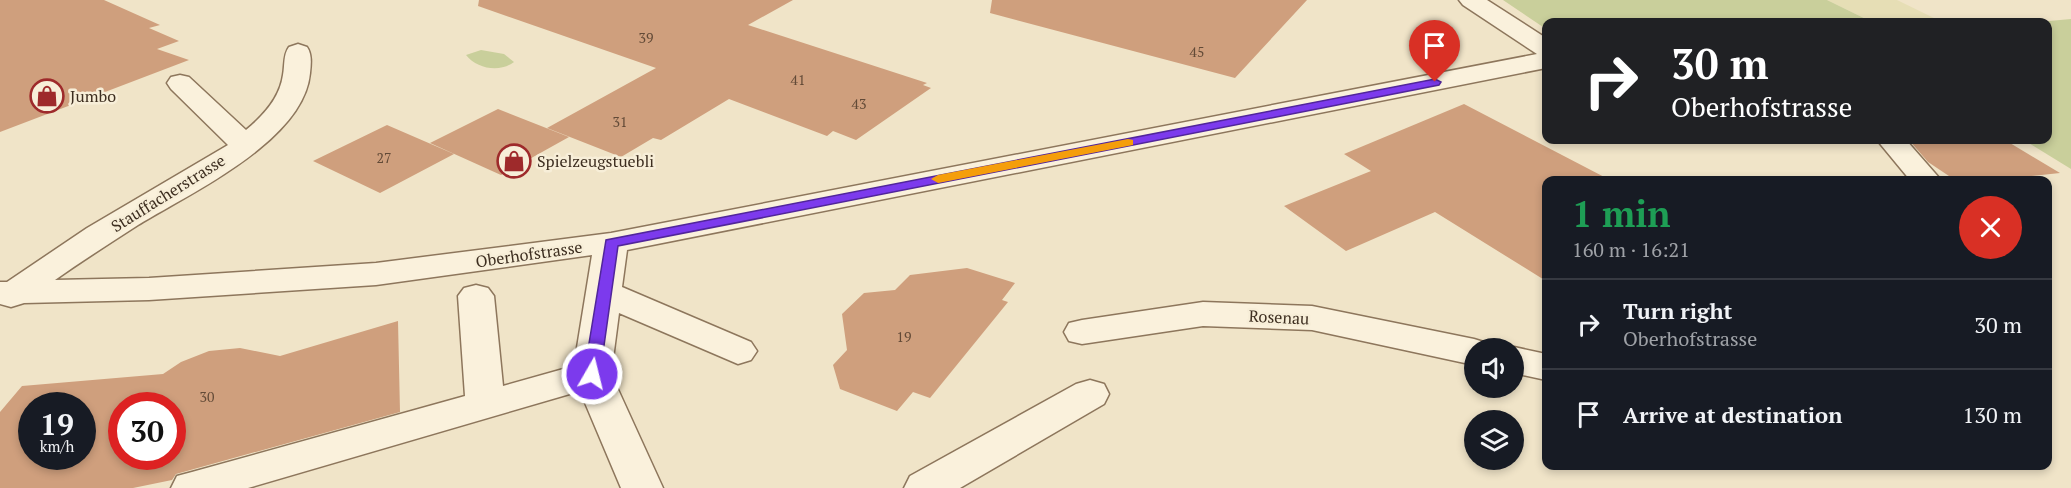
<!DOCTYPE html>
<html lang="en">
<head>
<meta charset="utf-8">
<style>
	:root { --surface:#171b24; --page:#242831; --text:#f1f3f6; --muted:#9ea1a6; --line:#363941 }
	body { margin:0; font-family:"PT Serif",serif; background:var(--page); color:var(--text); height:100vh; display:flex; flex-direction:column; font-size:22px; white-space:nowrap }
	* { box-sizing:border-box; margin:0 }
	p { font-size:20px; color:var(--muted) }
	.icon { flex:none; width:33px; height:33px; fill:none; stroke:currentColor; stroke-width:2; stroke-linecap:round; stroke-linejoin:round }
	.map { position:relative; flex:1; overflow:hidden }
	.side { position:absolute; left:1542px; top:176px; width:510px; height:294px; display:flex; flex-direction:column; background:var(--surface); border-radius:12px; box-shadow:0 3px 9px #0003 }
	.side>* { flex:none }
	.banner { position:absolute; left:1542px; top:18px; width:510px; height:126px; border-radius:12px; box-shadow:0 3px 9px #0003; background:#202124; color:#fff; overflow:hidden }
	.buttons { position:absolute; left:1464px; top:338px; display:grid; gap:12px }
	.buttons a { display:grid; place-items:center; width:60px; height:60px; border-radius:50%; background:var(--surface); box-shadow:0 3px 9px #0003; font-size:30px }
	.speed { position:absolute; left:18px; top:392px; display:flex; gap:12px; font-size:30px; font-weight:700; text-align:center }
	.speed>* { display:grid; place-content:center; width:78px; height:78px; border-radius:50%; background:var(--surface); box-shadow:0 3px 9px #0003; line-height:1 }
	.speed small { font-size:15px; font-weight:400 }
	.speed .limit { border:9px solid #d22; background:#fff; color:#111 }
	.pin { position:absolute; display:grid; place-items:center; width:51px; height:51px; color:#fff; margin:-62px -26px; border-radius:50% 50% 50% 0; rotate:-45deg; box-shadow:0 0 6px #0007 }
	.pin .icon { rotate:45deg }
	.me { position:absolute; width:66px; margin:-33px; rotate:8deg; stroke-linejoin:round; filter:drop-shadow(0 0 4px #0008) }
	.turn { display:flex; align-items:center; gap:21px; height:126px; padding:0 30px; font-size:27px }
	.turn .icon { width:78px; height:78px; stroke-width:2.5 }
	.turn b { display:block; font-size:42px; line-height:51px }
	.round { display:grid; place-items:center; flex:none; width:63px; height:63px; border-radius:32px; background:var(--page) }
	.head { display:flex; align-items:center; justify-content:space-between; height:102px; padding:0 30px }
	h1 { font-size:36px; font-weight:600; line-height:45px; color:#1e9e55 }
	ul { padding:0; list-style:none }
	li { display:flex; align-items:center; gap:18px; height:90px; padding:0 30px; border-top:2px solid var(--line) }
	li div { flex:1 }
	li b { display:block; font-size:22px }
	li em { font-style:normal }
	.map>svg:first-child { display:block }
	.farmland { fill:#e6deb5 }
	.green { fill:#c9cf9b }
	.building { fill:#cf9f7d; fill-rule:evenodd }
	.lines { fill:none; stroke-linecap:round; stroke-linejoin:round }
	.minor-casing { stroke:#8d765c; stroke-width:3 }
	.minor { fill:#faf1dc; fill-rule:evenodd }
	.route { fill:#7c3aed; stroke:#51269a; stroke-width:1.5 }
	.slow { fill:#f59e0b }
	.labels { text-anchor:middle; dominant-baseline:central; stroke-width:5; stroke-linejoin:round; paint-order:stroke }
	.number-label { font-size:14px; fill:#624a37 }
	.poi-label { font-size:16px; fill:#3d2e20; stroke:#f7eed8; text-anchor:start }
	.street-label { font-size:16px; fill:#3d2e20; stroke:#f7eed8 }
</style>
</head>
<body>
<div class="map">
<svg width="2071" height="488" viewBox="0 0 2071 488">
	<rect width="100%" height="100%" fill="#f0e4c8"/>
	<path class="farmland" d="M 1827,0 L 1897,0 L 1936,19 L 1872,22 Z"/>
	<path class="green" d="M 1503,0 L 1827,0 L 1872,22 L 1546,22 L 1546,29 Z
		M 2071,19 L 2071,169 L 2024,140 L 2048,140 L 2048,22 L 2038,22 Z
		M 481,50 L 504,54 L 514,62 C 500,73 477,69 466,55 Z"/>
	<path class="building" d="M 0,0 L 104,0 L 160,25 L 149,28 L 179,41 L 157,49 L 189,60 L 0,132 Z
		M 479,0 L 793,0 L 748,25 L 927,83 L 923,85 L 931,88 L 856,140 L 833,131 L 827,136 L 729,99 L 661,140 L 653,138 L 621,157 L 547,128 L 656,68 L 478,6 Z
		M 992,0 L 1307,0 L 1235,78 L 990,13 Z
		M 1464,104 L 1610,180 L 1546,180 L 1546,281 L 1435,212 L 1346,251 L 1284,206 L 1371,171 L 1344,154 Z
		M 498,109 L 569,137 L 501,175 L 430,143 Z
		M 387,125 L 454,154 L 380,193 L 313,161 Z
		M 1909,140 L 2005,140 L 2060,173 L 1995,180 L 1955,180 L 1928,162 Z
		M 967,268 L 1015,283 L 1002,300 L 1008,302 L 930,398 L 913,392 L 897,411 L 840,389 L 833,365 L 847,350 L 842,314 L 864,293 L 895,290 L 910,275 Z
		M 398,321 L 400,412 L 176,474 L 172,480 L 133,488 L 0,488 L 0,412 L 22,386 L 163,374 L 181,362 L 209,351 L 240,348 L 280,356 ZM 32,405 L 82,405 L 82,456 L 32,456 ZM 122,405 L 172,405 L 172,456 L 122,456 Z"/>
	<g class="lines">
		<defs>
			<path id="minor" d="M 1459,0 L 1487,0 L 1546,38 L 1546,68 L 627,250 L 622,287 L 751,342 L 757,351 L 751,360 L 738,364 L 619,313 L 611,374 L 663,488 L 621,488 L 580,391 L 248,488 L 171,488 L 177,476 L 192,472 L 465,396 L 458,296 L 464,288 L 476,285 L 488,288 L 494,296 L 503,386 L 574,366 L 592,255 L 376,285 L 149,300 L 24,303 L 11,307 L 0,304 L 0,282 L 7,282 L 87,228 L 228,145 L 171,89 L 167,83 L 171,77 L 180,75 L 189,77 L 246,130 C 263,116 280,98 283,75 C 285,65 283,55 289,47 L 298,44 L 307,47 C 312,54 311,64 310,73 C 304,141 190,193 138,225 C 110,243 82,261 55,280 L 149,278 L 376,263 L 611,233 L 1537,54 L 1463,5 Z
				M 1877,140 L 1906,140 L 1941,180 L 1910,180 Z
				M 1203,302 L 1312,306 L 1474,339 L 1487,343 L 1490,348 L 1474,348 L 1474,365 L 1312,330 L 1203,326 L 1082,344 L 1069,341 L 1064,332 L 1069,323 L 1082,320 Z
				M 1514,347 L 1546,354 L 1546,380 L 1514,373 L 1514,348 L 1511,348 Z
				M 1090,380 L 1104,384 L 1109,394 L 1104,404 L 960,488 L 904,488 L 910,476 L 1076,384 Z"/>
		</defs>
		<use href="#minor" class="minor-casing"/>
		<use href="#minor" class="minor"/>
	</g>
	<path class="route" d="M 1435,79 L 1441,82 L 1439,85 L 618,246 L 600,374 L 592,379 L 584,374 L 606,240 Z"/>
	<path class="slow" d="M 1128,139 L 1133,140 L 1133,145 L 938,183 L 931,179 L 938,175 Z"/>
	<defs>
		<symbol id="shop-ring" viewBox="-11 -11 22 22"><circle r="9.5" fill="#f7eed8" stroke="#9e2a2b" stroke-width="1.5"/><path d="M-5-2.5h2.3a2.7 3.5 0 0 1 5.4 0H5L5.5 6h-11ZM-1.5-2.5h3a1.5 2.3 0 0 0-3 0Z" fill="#9e2a2b"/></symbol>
	</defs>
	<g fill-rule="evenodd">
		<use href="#shop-ring" x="28" y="77" width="38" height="38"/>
		<use href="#shop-ring" x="495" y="142" width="38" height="38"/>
	</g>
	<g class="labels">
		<g class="number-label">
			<text x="646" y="37">39</text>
			<text x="1197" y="51">45</text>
			<text x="798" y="79">41</text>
			<text x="859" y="103">43</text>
			<text x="620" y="121">31</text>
			<text x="384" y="157">27</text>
			<text x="904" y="336">19</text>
			<text x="207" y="396">30</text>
		</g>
		<g class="poi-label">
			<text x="70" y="96">Jumbo</text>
			<text x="537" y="161">Spielzeugstuebli</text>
		</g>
		<g class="street-label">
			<text transform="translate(168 193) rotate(-32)">Stauffacherstrasse</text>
			<text transform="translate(529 254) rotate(-8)">Oberhofstrasse</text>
			<text transform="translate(1279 317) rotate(3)">Rosenau</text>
		</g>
	</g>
</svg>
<div class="buttons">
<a><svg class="icon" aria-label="sound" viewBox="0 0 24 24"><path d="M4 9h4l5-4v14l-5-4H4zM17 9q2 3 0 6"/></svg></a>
<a><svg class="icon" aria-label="layers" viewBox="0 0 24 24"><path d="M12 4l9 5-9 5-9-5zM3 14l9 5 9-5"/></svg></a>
</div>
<div class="speed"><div>19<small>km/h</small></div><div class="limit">30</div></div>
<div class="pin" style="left:1435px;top:82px;background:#d93025"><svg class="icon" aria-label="arrive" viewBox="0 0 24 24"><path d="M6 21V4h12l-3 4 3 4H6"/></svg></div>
<svg class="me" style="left:592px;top:374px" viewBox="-20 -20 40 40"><circle r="17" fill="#7c3aed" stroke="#fff" stroke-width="3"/><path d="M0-11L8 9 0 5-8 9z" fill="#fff"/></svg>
<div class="banner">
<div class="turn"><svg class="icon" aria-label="right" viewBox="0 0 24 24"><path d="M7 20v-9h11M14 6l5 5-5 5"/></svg><div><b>30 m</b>Oberhofstrasse</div></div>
</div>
<section class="side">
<div class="head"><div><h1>1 min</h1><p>160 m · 16:21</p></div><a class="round" style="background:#d93025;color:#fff"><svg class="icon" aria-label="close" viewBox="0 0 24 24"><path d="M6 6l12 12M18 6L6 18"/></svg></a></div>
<ul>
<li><svg class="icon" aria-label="right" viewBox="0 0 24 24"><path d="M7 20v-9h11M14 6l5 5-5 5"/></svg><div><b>Turn right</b><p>Oberhofstrasse</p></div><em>30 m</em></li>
<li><svg class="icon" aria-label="arrive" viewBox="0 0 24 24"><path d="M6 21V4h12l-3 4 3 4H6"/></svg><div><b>Arrive at destination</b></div><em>130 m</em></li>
</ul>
</section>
</div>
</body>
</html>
